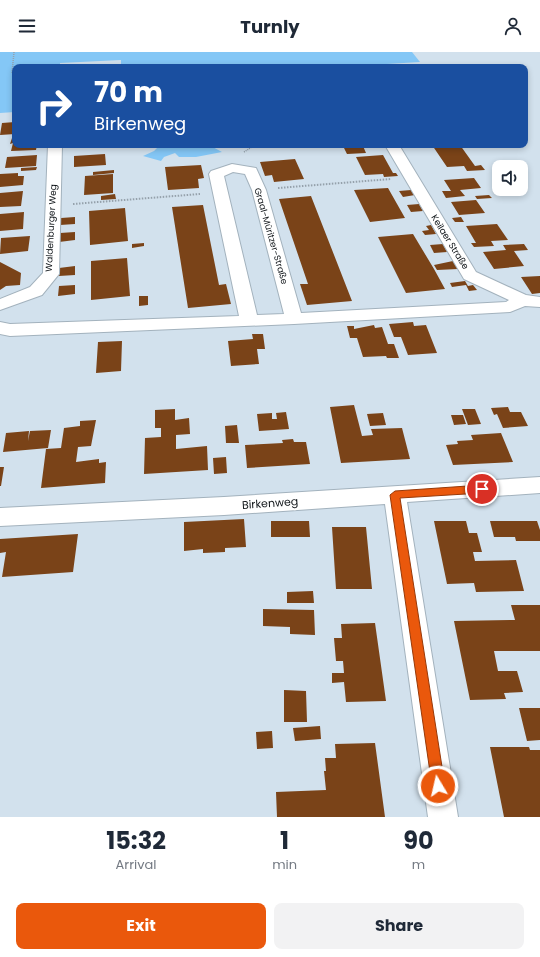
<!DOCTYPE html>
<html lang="en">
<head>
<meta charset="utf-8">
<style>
	:root { --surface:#fff; --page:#f2f2f3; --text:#1f2937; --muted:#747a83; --accent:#ea580c }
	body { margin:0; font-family:Poppins,sans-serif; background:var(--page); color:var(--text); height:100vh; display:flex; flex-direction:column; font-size:15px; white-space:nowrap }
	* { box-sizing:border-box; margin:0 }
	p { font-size:13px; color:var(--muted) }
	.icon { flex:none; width:22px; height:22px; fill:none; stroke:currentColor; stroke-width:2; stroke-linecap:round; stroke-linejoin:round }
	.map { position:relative; height:765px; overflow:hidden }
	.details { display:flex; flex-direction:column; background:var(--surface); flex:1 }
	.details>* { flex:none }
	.guide { position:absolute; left:12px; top:12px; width:516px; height:84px; border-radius:8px; box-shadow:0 2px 6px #0003; background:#1a4fa0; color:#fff; overflow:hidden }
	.tools { position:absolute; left:492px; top:108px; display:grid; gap:8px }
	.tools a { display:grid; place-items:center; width:36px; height:36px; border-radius:8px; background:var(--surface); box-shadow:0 2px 6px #0003; font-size:20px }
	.pin { position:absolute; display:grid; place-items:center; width:34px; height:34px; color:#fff; margin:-17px; border:2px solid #fff; border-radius:50%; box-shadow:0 1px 4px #0007 }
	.me { position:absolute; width:44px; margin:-22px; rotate:351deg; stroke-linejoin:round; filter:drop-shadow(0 0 3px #0008) }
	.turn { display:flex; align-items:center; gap:14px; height:84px; padding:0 16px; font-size:18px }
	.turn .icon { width:52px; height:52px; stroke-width:2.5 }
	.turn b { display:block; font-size:28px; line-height:34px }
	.eta { display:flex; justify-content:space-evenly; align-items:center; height:68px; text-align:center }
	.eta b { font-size:24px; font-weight:700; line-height:28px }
	.action { display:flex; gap:8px; margin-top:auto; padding:8px 16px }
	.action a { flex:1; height:46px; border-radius:8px; background:var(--accent); color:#fff; font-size:16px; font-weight:700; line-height:46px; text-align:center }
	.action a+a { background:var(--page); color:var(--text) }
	header { display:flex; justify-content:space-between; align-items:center; height:52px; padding:0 16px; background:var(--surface); font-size:18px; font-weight:700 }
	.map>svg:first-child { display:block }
	.green { fill:#84c7f6 }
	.building { fill:#7a4318 }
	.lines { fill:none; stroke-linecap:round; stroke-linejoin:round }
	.street-casing { stroke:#a3b2bd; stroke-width:2 }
	.path-far1 { stroke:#95a1ab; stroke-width:1.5; stroke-dasharray:1 1; stroke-linecap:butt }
	.path { stroke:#95a1ab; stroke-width:2; stroke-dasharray:1.5 1.5; stroke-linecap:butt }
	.street { fill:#fff; fill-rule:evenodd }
	.route { fill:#ea580c; stroke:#983908 }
	.labels { text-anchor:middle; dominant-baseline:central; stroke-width:4; stroke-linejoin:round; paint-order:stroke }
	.far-street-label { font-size:9px; fill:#0f1418; stroke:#fff }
	.street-label { font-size:11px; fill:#0f1418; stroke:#fff }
</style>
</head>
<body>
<header><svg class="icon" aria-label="menu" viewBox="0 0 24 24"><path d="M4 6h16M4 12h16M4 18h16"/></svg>Turnly<svg class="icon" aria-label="person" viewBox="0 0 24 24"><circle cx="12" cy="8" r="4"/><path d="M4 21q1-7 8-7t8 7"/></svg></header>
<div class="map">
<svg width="540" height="765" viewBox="0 0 540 765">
	<rect width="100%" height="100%" fill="#d2e1ed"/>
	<path class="green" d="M 0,0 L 412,0 L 420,10 L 337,15 L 121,15 L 121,8 L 60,11 L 60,15 L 15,15 L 15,60 L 0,61 Z
		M 160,93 L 209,93 L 222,100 L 196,105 L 179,105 L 175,101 L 164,105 L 161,109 L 143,104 L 154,99 Z"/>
	<path class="building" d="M 15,70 L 15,82 L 0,83 L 2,71 Z
		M 12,86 L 15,86 L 15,93 L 37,93 L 36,98 L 11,99 L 13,91 L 10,92 Z
		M 432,93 L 460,93 L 475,114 L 481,113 L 485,118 L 467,119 L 464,114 L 447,115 Z
		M 363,94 L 366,101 L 347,102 L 344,96 Z
		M 105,102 L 106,113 L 74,115 L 74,104 Z
		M 37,103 L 36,114 L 5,116 L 7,105 Z
		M 383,103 L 393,121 L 396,121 L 398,124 L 384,125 L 383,122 L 365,123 L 356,105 Z
		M 295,107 L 304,127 L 274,130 L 272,123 L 265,124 L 260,110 Z
		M 201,113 L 204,126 L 198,127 L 199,136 L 168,138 L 165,115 Z
		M 37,115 L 36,118 L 21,119 L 21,116 Z
		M 114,118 L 114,121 L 93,123 L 93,120 Z
		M 18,121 L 18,124 L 24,124 L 23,133 L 0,135 L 0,122 Z
		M 113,122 L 113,141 L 84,143 L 85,124 Z
		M 474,126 L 481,136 L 460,138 L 465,144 L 446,146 L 442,139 L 451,139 L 444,128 Z
		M 388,136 L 405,166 L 370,170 L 354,138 Z
		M 411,138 L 415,143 L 403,145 L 399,139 Z
		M 23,139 L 21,154 L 0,155 L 0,141 Z
		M 115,142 L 116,147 L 101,148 L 101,144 Z
		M 489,143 L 492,146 L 477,147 L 475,144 Z
		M 311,144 L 352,249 L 307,253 L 300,232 L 308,232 L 279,147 Z
		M 476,148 L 485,161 L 459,163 L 451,150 Z
		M 419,152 L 423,159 L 411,160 L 407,153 Z
		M 203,153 L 219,233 L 226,232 L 231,252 L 188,256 L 172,155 Z
		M 125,156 L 128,189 L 90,193 L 89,159 Z
		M 24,160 L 23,177 L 0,179 L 0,162 Z
		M 75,165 L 75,172 L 60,173 L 61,166 Z
		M 461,165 L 464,170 L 455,170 L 452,166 Z
		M 497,172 L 508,188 L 491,189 L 494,194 L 474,195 L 471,191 L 476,191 L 466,174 Z
		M 431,173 L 436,182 L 425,183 L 422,179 L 429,178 L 426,174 Z
		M 75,180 L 75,188 L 59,190 L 60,181 Z
		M 413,182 L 434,217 L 445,237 L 406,241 L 378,185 Z
		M 30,184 L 28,199 L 0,202 L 1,186 Z
		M 144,191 L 144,194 L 132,196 L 132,192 Z
		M 443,192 L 447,200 L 434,201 L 430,193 Z
		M 524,192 L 528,198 L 514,199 L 524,214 L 494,217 L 483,200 L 506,198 L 503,193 Z
		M 127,206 L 130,244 L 91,248 L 91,209 Z
		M 453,209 L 458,217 L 437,218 L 434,213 Z
		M 0,210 L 21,221 L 20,233 L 6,234 L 0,238 Z
		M 75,214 L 75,223 L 59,224 L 59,216 Z
		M 540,224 L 540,241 L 532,242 L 521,225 Z
		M 465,229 L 468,234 L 473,233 L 477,238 L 469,239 L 466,233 L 452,235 L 450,231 Z
		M 75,233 L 75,242 L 58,244 L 59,234 Z
		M 139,244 L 148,244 L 148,253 L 139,254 Z
		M 413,270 L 414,274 L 426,273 L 437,301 L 408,303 L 401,285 L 394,285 L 389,272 Z
		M 374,273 L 375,276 L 382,275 L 388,292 L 394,292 L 399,306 L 387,306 L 386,304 L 363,305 L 357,286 L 350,286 L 347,274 L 354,274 L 354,277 Z
		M 252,282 L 263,282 L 265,297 L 257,297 L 259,312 L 231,314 L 228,289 L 253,287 Z
		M 122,289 L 121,319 L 96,321 L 98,290 Z
		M 354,353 L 362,384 L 373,383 L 371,377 L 402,376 L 410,407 L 341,411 L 330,355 Z
		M 508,355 L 510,360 L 521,360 L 528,374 L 503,376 L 497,362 L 494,363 L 491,356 Z
		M 175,357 L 175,368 L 189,366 L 190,382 L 176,383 L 176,397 L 207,394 L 208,418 L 144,422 L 145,386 L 161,385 L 161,376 L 155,376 L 155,358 Z
		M 462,357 L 475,357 L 481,372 L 468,373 Z
		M 286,360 L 289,377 L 259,379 L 257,362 L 272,361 L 272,367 L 277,367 L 276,361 Z
		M 383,361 L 386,373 L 370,374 L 367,362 Z
		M 451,363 L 463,363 L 466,372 L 454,373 Z
		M 96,368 L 91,394 L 78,395 L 76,410 L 99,407 L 99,411 L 106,410 L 105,431 L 41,436 L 46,397 L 61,396 L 64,376 L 80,374 L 80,369 Z
		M 237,373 L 239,391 L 226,391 L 225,374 Z
		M 51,378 L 48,396 L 3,400 L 6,381 L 29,379 L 28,389 L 30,379 Z
		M 501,381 L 513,410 L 453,413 L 446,393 L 458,392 L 457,389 L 473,388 L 471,383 Z
		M 293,387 L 294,390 L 306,390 L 310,412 L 247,416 L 245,393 L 283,391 L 282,388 Z
		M 226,405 L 227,421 L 214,422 L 213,406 Z
		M 0,415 L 4,415 L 1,434 L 0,434 Z
		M 244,467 L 246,495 L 225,496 L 225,500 L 203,501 L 203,497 L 184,499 L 184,470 Z
		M 271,469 L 309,469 L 310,485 L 271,485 Z
		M 434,469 L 466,469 L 469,481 L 477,481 L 482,500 L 473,500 L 475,509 L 516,508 L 524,539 L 476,540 L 474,531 L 447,532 Z
		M 490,469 L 537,469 L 540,478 L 540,489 L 516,489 L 515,485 L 494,485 Z
		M 332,475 L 366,475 L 372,537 L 336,537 Z
		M 78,482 L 73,520 L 2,525 L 6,500 L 0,501 L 0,487 Z
		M 313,539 L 314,551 L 287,551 L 287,540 Z
		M 511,553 L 540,553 L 540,599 L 494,599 L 498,619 L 517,619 L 523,640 L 504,641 L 506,647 L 470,648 L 454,569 L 515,568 Z
		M 263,557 L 314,558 L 315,583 L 290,582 L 290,575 L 263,574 Z
		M 375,571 L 386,649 L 346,650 L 344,630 L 332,631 L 332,621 L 344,621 L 343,609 L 336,609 L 334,586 L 342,586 L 341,572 Z
		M 284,638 L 306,639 L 307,670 L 284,670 Z
		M 519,656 L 540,656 L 540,688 L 527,689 Z
		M 320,674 L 321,687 L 295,689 L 293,676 Z
		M 272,679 L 273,696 L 257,697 L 256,680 Z
		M 375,691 L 385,765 L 277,765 L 276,740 L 326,738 L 324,719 L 326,719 L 325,706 L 336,706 L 335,692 Z
		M 490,695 L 529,695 L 530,698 L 540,698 L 540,765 L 504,765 Z"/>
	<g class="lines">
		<defs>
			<path id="street" d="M 48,93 L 62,93 L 59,222 L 42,243 L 0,258 L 0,247 L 30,235 L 43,221 Z
				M 385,93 L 399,93 L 476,220 L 526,243 L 540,245 L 540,255 L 525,254 L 510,260 L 294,272 L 10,284 L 0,282 L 0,270 L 10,272 L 239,264 L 209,122 L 211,119 L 232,112 L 256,116 L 266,138 L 301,261 L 506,250 L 509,248 L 464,227 ZM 233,120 L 245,122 L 252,138 L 284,262 L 257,263 L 224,124 Z
				M 540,425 L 540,441 L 407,450 L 458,765 L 428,765 L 385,452 L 224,463 L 0,474 L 0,456 L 224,445 Z"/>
		</defs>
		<use href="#street" class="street-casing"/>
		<path class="path-far1" d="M 14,0 L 12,21 L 15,24
			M 244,100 L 255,93"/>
		<path class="path" d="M 278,136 L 391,127
			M 73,152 L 200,142"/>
		<use href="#street" class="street"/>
	</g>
	<path class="route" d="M 482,433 L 487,437 L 482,441 L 400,446 L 445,734 L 443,739 L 438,741 L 433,739 L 432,734 L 390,443 L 395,439 Z"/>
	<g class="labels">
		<g class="far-street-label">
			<text transform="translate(51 176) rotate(-87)">Waldenburger Weg</text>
			<text transform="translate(271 184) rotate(74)">Graal-Müritzer-Straße</text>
			<text transform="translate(450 190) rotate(58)">Keilaer Straße</text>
		</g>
		<g class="street-label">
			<text transform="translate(270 451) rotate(-4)">Birkenweg</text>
		</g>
	</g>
</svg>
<div class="tools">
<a><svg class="icon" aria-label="sound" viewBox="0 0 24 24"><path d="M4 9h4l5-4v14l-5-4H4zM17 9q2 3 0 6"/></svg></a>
</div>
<div class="pin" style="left:482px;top:437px;background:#d93025"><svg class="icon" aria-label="arrive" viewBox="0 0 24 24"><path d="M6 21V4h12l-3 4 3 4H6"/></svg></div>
<svg class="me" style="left:438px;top:734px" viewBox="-20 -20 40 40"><circle r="17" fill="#ea580c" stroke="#fff" stroke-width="3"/><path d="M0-11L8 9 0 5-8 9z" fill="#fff"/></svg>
<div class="guide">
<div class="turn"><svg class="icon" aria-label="right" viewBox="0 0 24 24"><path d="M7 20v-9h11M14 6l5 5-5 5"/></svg><div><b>70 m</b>Birkenweg</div></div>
</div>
</div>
<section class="details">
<div class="eta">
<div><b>15:32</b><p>Arrival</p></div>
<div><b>1</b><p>min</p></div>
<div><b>90</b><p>m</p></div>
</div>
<div class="action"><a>Exit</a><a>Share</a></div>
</section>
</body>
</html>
